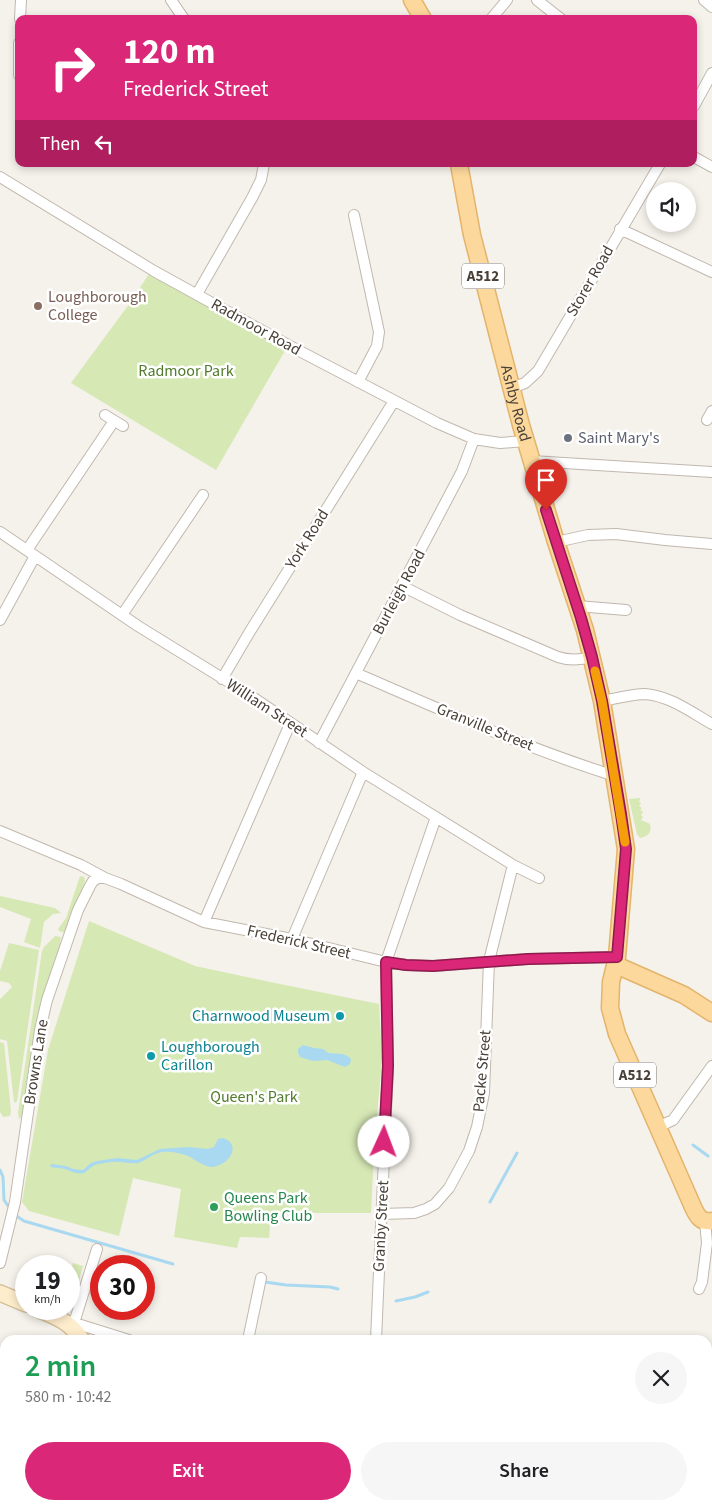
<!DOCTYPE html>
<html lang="en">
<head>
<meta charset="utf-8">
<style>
	:root { --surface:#fff; --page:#f6f6f6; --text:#202124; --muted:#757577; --accent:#db2777 }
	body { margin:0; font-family:"Source Sans 3",sans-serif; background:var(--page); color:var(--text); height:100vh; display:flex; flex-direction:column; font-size:19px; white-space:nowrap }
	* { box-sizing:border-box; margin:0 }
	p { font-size:16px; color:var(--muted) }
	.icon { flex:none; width:28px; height:28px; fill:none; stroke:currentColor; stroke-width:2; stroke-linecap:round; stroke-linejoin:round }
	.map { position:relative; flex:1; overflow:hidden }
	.sheet { position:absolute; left:0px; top:1335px; width:712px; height:175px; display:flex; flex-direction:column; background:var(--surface); border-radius:15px 15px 0 0; box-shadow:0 2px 8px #0003 }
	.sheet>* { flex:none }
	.top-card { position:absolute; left:15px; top:15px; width:682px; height:152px; border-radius:10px; box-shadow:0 2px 8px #0003; background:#db2777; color:#fff; overflow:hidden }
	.tools { position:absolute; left:646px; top:182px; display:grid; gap:10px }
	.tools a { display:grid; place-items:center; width:50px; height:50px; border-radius:50%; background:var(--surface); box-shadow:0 2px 8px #0003; font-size:25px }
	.speed { position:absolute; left:15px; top:1255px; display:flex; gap:10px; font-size:25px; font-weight:700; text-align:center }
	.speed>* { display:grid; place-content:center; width:65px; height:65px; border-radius:50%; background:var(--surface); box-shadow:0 2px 8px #0003; line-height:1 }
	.speed small { font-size:12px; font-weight:400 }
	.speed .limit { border:8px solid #d22; background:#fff; color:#111 }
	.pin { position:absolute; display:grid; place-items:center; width:42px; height:42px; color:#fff; margin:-51px -21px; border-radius:50% 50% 50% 0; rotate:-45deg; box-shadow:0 0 5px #0007 }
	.pin .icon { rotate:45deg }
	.me { position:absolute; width:55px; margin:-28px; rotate:2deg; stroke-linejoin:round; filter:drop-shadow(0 0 4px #0008) }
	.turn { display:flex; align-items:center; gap:18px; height:105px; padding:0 25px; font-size:22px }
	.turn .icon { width:65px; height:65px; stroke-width:2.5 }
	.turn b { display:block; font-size:35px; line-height:42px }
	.then { display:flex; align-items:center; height:48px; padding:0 25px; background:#0003; gap:10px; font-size:19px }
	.round { display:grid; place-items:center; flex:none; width:52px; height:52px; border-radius:26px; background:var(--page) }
	.head { display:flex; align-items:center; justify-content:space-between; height:85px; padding:0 25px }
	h1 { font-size:30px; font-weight:600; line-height:38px; color:#1e9e55 }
	.button { display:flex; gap:10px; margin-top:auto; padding:10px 25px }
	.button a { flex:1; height:58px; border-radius:30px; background:var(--accent); color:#fff; font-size:20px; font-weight:600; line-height:58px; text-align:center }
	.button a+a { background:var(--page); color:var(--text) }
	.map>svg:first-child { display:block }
	.green { fill:#d6e8b4 }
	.water { fill:#a9d9f0 }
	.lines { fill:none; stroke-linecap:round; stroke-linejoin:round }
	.stream { stroke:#a9d9f0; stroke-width:3 }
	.street-casing { stroke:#c1b8ad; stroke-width:12 }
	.secondary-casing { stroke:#d4c09b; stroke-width:18 }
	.primary-casing { stroke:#e3b46b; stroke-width:19 }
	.street { stroke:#fff; stroke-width:10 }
	.secondary { stroke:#feedcc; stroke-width:15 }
	.primary { stroke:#fdd89c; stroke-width:16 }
	.route-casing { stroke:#8e194d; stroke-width:12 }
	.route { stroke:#db2777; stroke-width:9 }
	.slow { stroke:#f59e0b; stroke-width:9 }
	.education-dot { fill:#8d6e63; stroke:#fff; stroke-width:2 }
	.worship-dot { fill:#6b7280; stroke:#fff; stroke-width:2 }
	.culture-dot { fill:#0f9aa8; stroke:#fff; stroke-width:2 }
	.leisure-dot { fill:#2e9e5b; stroke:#fff; stroke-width:2 }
	.labels { text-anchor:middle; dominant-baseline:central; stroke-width:5; stroke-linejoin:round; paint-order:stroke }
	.shield { fill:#fff; stroke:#807a74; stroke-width:1 }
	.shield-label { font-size:15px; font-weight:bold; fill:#494138 }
	.street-label { font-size:16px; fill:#494138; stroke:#fff }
	.education-label { font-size:16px; fill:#785e54; stroke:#fff; text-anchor:start }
	.park-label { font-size:16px; fill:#517b2b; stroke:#fff }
	.worship-label { font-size:16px; fill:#5b616d; stroke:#fff; text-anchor:start }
	.culture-label { font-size:16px; fill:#0d838f; stroke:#fff; text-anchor:end }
	.leisure-label { font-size:16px; fill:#27864d; stroke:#fff; text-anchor:start }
</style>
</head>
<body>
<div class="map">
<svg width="712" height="1510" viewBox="0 0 712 1510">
	<rect width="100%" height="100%" fill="#f5f1eb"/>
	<path class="green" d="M 151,271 L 286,349 L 216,470 L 71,383 L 127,307 Z
		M 640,798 L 639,802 L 641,803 L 639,806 L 642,808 L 640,810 L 643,812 L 641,815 L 643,817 L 641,820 L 650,824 C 652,832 648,837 640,838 L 637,834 L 629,799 Z
		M 80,876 L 84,877 L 85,881 L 65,933 L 59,931 L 58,929 L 66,918 Z
		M 0,896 L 55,908 L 61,913 L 53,914 L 44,922 L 40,948 L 24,942 L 31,919 L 0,907 Z
		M 89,921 L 195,966 L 275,983 L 379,1004 L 382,1059 L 374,1150 L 371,1213 L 271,1213 L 269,1238 L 240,1237 L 237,1248 L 174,1237 L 181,1189 L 133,1178 L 119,1236 L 29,1211 L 22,1202 L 48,1050 Z
		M 55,936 L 61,937 L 60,944 L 38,1013 L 24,1114 L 19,1119 L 18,1113 L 42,951 L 44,947 Z
		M 9,943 L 39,950 L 17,1101 L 15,1103 L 14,1102 L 7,1041 L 0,1039 L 0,999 L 12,987 L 9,983 L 0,981 L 0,971 Z
		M 0,1042 L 4,1043 L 11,1111 L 10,1116 L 3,1117 L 0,1112 Z
		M 73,1263 L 83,1266 L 72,1306 L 69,1304 L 69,1278 Z"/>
	<path class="water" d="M 303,1045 L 314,1048 L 323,1049 L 328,1053 L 343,1054 L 349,1057 L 351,1059 L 350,1064 L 345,1067 L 327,1060 L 313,1061 L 300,1057 L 298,1053 L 298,1049 Z
		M 223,1138 C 242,1144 230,1165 212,1167 C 204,1167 196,1160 188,1156 C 180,1153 171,1151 162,1152 C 153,1153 147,1160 138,1163 C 131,1164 125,1162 119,1162 C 115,1161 96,1164 93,1166 C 90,1168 87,1171 84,1173 C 77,1175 71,1171 65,1169 C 61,1168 55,1168 50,1167 L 51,1164 L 66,1166 L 73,1169 L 83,1170 L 91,1163 L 97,1161 L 117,1158 L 137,1160 L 160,1149 L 188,1147 L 208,1149 L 214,1147 L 218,1139 Z"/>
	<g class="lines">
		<path class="stream" d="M 693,1145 L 708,1156
			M 0,1170 L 3,1177 L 4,1200 L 11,1210
			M 490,1202 L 517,1153
			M 15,1215 L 24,1221 L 173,1264
			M 265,1282 L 286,1285 L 330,1287 L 338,1289
			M 396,1301 L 415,1297 L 428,1292"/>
		<defs>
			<path id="street" d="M 171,0 L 184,19
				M 537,0 L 561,19
				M 704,0 L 712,7
				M 20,19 L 21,0
				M 491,19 L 507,0
				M 19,43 L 19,75
				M 694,106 L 712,73
				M 694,157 L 712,167
				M 0,177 L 154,271 L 290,346 L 437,423 L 474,439 L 500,443 L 525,441
				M 354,215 L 379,332 L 377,346 L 358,382
				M 620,229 L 712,272
				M 197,294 L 252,198 L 261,180 L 264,164
				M 511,388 L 525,383 L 538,371 L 660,164
				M 105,415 L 123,426
				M 707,420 L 712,411
				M 531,461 L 712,472
				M 0,532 L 138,626 L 248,694 L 363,772 L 513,865 L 539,878
				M 556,542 L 588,535 L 616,534 L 665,540 L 712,544
				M 27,550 L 114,421
				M 402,586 L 460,615 L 558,657 C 570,661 580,660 592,657
				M 577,606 L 626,610
				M 122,615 L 203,495
				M 0,620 L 35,556
				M 356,673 C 441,710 526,748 615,776
				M 222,679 L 249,633 L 394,401
				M 602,701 C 616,699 631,694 645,694 C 670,696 691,712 712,724
				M 319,743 L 462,471 L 474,439
				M 0,831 L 81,865 L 105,878 L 121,884 L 204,922 L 292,939 L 386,962 L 406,965 L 433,966 L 528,959 L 617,957
				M 204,922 L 290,724
				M 292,939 L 363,772
				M 658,1127 L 673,1120 L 712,1066
				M 382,1214 L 414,1213 L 426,1209 L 435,1204 L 449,1188 L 469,1151 L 477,1127 L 484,1093 L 489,961 L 513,865
				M 0,1263 L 15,1202 L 40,1030 L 47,1000 L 78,910 L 90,886 L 93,881 L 98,878 L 105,878
				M 699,1289 L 702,1282 L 707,1243 L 705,1221
				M 68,1321 L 129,1340
				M 74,1323 L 97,1249
				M 248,1340 L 261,1278
				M 376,1340 L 388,1066 L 386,962 L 436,817
				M 0,1474 L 5,1467
				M 708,1497 L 712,1501
				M 202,1510 L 205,1505
				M 606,1510 L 611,1505"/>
			<path id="secondary" d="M 0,1293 L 26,1304
				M 37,1309 C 57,1317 70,1322 82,1340
				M 0,1379 L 5,1381
				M 143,1505 L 145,1510
				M 242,1505 L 250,1510"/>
			<g id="primary">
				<path d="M 412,0 L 423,19"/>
				<path id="s1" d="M 459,164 L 472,235 L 521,425 L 556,542 L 585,630 L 602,701 L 626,849 L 617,957 L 611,982 L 610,1008 L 617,1034 L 693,1207 C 697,1216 701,1223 712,1221"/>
				<path d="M 616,965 L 684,995 L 712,1013"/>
			</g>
		</defs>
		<use href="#street" class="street-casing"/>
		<use href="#secondary" class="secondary-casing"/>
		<use href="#primary" class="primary-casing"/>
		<use href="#street" class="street"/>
		<use href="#secondary" class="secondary"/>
		<use href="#primary" class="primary"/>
	</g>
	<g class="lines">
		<defs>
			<path id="route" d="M 384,1142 L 388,1066 L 386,962 L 406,965 L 433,966 L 528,959 L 617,957 L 626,849 L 621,814 L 602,701 L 592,657 L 581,618 L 546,510"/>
		</defs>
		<use href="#route" class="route-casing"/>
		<use href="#route" class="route"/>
		<path class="slow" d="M 595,671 L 602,701 L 625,842"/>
	</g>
	<circle class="education-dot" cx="38" cy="306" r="5"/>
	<circle class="worship-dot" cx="568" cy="438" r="5"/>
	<g class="culture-dot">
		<circle cx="340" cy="1016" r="5"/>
		<circle cx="151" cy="1056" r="5"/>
	</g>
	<circle class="leisure-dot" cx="214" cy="1207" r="5"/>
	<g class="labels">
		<g class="shield">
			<rect x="462" y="263.5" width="42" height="25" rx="4"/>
			<rect x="614" y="1062.5" width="42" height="25" rx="4"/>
		</g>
		<g class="shield-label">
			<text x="483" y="276">A512</text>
			<text x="635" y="1075">A512</text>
		</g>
		<g class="street-label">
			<text transform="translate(590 281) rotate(-60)">Storer Road</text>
			<text transform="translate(256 327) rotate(29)">Radmoor Road</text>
			<text stroke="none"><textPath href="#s1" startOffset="246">Ashby Road</textPath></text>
			<text transform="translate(307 539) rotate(-58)">York Road</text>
			<text transform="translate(399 592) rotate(-62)">Burleigh Road</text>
			<text transform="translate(267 708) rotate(33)">William Street</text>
			<text transform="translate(485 727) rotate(22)">Granville Street</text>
			<text transform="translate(299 942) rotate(13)">Frederick Street</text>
			<text transform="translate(36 1062) rotate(-81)">Browns Lane</text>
			<text transform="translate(482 1071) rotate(-85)">Packe Street</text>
			<text transform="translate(381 1226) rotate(-87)">Granby Street</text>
		</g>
		<g class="education-label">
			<text x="48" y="297">Loughborough<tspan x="48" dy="18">College</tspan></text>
		</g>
		<g class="park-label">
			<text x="186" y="371">Radmoor Park</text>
			<text x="254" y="1097">Queen's Park</text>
		</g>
		<g class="worship-label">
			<text x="578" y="438">Saint Mary's</text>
		</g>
		<g class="culture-label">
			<text x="330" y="1016">Charnwood Museum</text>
			<text x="161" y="1047" text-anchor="start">Loughborough<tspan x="161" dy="18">Carillon</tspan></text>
		</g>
		<g class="leisure-label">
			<text x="224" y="1198">Queens Park<tspan x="224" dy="18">Bowling Club</tspan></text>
		</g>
	</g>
</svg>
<div class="tools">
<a><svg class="icon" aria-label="sound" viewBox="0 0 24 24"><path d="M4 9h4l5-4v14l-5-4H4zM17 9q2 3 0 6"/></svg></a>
</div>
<div class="speed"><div>19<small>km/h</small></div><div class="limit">30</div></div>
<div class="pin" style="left:546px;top:510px;background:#d93025"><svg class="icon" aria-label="arrive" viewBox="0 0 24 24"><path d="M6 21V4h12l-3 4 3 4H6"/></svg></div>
<svg class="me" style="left:384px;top:1142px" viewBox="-20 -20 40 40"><circle r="19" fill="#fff"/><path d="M0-13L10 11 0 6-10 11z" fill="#db2777"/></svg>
<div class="top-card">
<div class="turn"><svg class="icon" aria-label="right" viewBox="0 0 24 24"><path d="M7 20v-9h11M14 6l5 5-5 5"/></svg><div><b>120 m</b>Frederick Street</div></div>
<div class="then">Then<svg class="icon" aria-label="left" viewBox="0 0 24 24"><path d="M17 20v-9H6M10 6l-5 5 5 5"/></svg></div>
</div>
<section class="sheet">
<div class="head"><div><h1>2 min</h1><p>580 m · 10:42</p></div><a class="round"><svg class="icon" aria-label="close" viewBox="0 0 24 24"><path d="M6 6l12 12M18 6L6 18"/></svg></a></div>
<div class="button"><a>Exit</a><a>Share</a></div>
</section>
</div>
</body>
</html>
